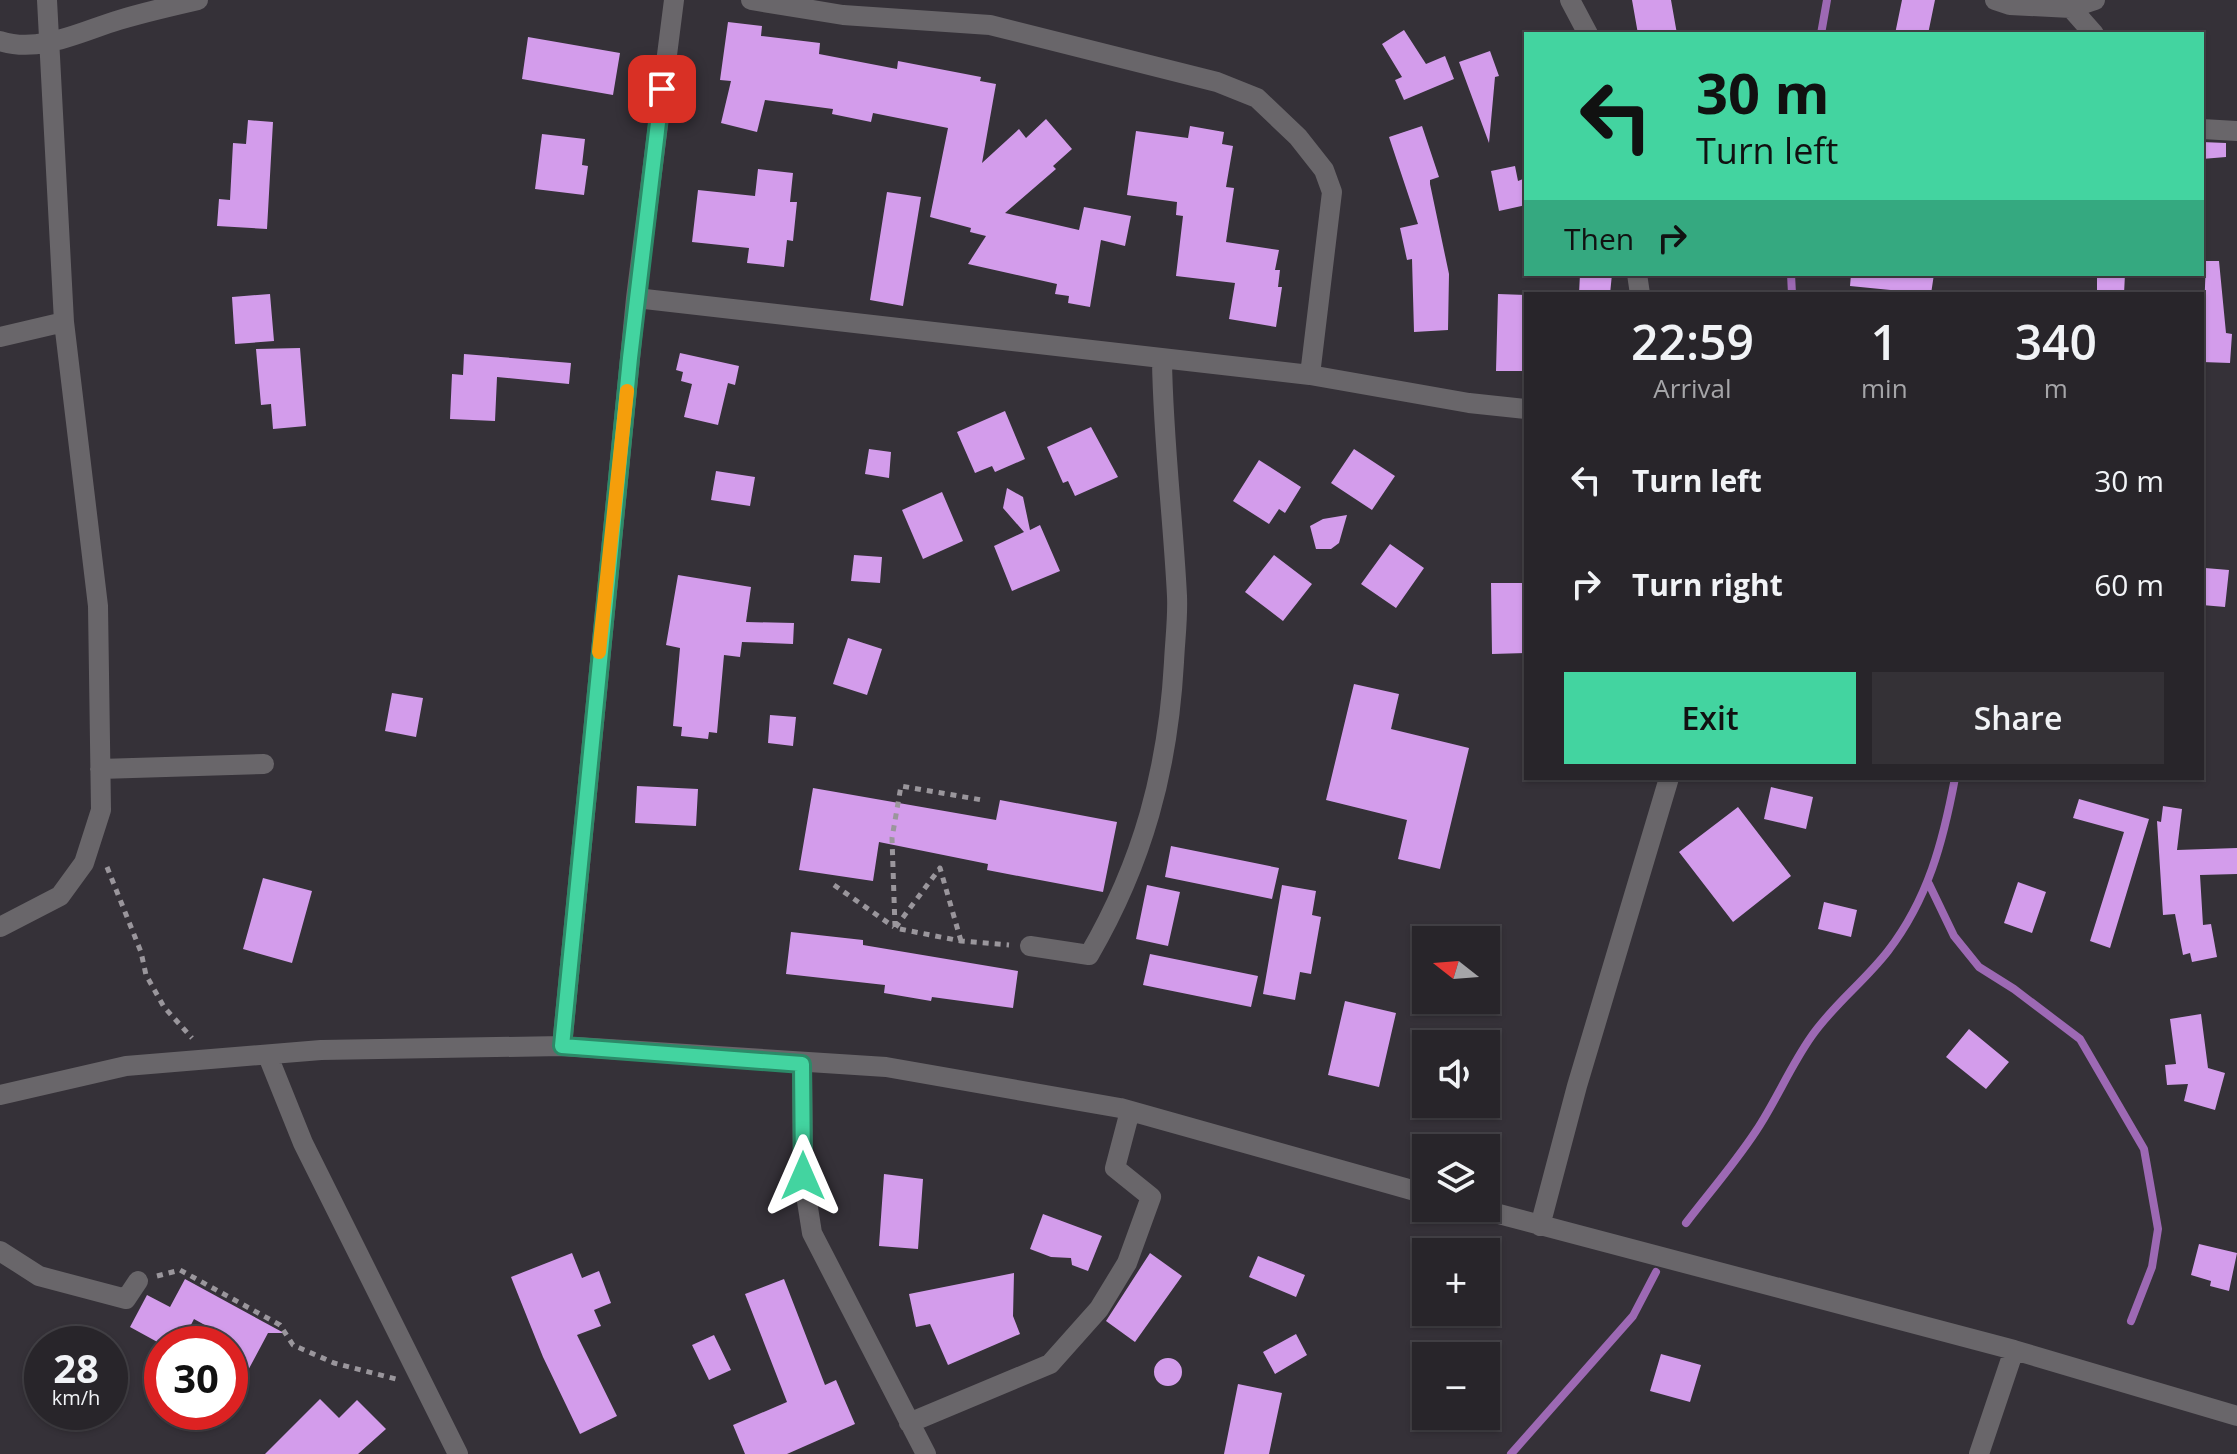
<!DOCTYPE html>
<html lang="en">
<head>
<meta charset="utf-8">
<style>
	:root { --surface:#28252a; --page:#343136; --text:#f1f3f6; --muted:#a5a5a8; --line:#444247; --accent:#43d4a0 }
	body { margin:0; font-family:"Open Sans",sans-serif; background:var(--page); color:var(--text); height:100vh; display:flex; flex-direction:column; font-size:30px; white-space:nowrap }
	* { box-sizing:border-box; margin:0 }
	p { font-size:26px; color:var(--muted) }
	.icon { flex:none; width:44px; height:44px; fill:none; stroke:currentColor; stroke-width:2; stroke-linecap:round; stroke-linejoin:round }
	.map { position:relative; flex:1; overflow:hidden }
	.sheet { position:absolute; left:1524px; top:292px; width:680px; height:488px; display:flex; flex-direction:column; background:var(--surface); border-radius:0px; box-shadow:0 2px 6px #0004,0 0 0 2px var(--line) }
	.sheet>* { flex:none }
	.guide { position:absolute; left:1524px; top:32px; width:680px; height:244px; border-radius:0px; box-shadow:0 2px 6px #0004,0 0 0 2px var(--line); background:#43d4a0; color:#111; overflow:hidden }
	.needle { width:52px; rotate:287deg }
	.fabs { position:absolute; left:1412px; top:926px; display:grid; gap:16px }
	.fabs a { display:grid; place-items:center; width:88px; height:88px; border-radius:0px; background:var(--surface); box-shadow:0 2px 6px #0004,0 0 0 2px var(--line); font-size:40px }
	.speed { position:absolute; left:24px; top:1326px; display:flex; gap:16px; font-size:40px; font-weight:700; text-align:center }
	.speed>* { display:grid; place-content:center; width:104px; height:104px; border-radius:50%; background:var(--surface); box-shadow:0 2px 6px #0004,0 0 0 2px var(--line); line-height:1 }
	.speed small { font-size:20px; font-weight:400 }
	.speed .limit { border:12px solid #d22; background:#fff; color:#111 }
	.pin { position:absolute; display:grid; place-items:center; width:68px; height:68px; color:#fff; margin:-34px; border-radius:16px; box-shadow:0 4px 12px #0006 }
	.me { position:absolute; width:88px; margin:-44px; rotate:0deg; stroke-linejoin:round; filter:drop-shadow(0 0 6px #0008) }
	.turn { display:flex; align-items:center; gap:28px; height:168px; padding:0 40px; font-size:36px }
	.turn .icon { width:104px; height:104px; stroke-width:2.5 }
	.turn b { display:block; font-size:56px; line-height:68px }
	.then { display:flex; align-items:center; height:76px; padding:0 40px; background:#0003; gap:16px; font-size:30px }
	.eta { display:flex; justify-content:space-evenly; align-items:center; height:136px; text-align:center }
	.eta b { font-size:48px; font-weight:600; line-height:56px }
	.cta { display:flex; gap:16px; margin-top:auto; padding:16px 40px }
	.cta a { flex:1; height:92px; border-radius:0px; background:var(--accent); color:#111; font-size:32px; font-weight:600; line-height:92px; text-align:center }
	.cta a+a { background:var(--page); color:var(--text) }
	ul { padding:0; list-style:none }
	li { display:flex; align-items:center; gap:24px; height:104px; padding:0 40px }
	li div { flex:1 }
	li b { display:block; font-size:30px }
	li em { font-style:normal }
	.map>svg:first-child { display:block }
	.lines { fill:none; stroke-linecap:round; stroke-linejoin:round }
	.stream { stroke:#9d69b4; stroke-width:8 }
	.building { fill:#d39ceb }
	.path { stroke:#9a969c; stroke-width:5; stroke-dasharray:6 6; stroke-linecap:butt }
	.minor { stroke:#69666a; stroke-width:20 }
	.route-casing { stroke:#2c8a68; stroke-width:20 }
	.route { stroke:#43d4a0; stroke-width:14 }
	.slow { stroke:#f59e0b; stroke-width:14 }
</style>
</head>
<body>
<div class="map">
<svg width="2237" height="1454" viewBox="0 0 2237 1454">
	<rect width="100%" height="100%" fill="#353138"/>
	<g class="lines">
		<path class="stream" d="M 1821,34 L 1827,0
			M 1791,274 L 1792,294
			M 1929,884 L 1954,936 L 1979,967 L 2014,989 L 2080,1039 L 2144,1149 L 2158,1229 L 2152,1267 L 2131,1321
			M 1686,1223 C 1709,1193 1735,1163 1756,1131 C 1776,1101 1790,1067 1811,1037 C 1833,1005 1864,982 1888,951 C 1928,899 1943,842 1955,778
			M 1511,1454 L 1633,1316 L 1656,1272"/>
	</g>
	<path class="building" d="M 1632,0 L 1671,0 L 1677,34 L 1638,34 Z
		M 1902,0 L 1935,0 L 1928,34 L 1895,34 Z
		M 728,22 L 762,26 L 761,36 L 820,43 L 819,54 L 897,69 L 898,61 L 981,77 L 980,81 L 996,84 L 982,163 L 1019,129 L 1026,138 L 1046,119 L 1072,149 L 1053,166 L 1056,169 L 1005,213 L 1079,230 L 1084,207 L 1131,216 L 1125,246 L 1101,240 L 1090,307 L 1068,303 L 1069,296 L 1055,294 L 1057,284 L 968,264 L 986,236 L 970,232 L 971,228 L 930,217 L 948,128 L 873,113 L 871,122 L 832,114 L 833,109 L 765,100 L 757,132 L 721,123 L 731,81 L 720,80 Z
		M 1404,30 L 1426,64 L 1445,56 L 1454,79 L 1404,100 L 1395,80 L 1402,77 L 1382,44 Z
		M 528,37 L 620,53 L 613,95 L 522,79 Z
		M 1490,51 L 1499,76 L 1495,77 L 1489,143 L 1459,62 Z
		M 248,120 L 273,122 L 267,229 L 217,226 L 219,199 L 230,200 L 233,143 L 246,144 Z
		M 1190,126 L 1224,132 L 1222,144 L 1233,146 L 1226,187 L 1234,188 L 1226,242 L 1279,250 L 1275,270 L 1280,270 L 1278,287 L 1282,287 L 1276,327 L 1229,319 L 1235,283 L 1176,276 L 1183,216 L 1176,215 L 1177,202 L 1127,195 L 1136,131 L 1188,138 Z
		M 1422,126 L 1439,177 L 1430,180 L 1430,184 L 1449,274 L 1448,330 L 1414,332 L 1412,259 L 1407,260 L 1400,228 L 1418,224 L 1389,137 Z
		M 542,134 L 585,139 L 582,165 L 588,166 L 584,195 L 535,189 Z
		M 2202,142 L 2226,143 L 2226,157 L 2202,159 Z
		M 1515,166 L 1518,181 L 1523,179 L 1526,205 L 1499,211 L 1491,171 Z
		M 758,169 L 793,173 L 790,202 L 797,202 L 793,241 L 787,240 L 784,267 L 747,263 L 749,248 L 692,242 L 698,190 L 755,196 Z
		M 887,192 L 921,197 L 903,306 L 870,300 Z
		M 2206,261 L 2219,261 L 2226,333 L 2232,334 L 2230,363 L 2202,362 Z
		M 1580,274 L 1612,274 L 1610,294 L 1579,294 Z
		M 1851,274 L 1934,274 L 1931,294 L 1850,286 Z
		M 2097,274 L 2125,274 L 2124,294 L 2097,294 Z
		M 270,294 L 274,341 L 235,344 L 232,297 Z
		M 1498,294 L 1526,295 L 1526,371 L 1496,371 Z
		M 300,348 L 306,426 L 273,429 L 271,404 L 261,405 L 256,349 Z
		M 680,353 L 739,366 L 735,385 L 728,383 L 718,425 L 684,417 L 692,384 L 681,381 L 683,372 L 676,370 Z
		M 464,354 L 571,363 L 569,384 L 497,377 L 495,421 L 450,419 L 452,374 L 463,375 Z
		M 1005,411 L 1025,459 L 995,472 L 992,466 L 975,473 L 957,432 Z
		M 1091,427 L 1118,477 L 1075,496 L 1068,481 L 1063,483 L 1047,447 Z
		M 869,449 L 891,452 L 889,478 L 865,474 Z
		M 1354,449 L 1395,476 L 1372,510 L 1331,483 Z
		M 1259,460 L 1301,487 L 1285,513 L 1279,509 L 1269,524 L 1233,501 Z
		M 716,471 L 755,477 L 750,506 L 711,500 Z
		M 1007,488 L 1023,497 L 1030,530 L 1040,525 L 1060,571 L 1012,591 L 994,546 L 1024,532 L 1003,508 Z
		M 942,492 L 963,541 L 923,559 L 902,510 Z
		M 1347,515 L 1339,543 L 1331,549 L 1316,549 L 1310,526 L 1323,519 Z
		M 1390,544 L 1424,568 L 1396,608 L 1361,584 Z
		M 854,555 L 882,557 L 880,583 L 851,581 Z
		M 1274,555 L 1312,584 L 1283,621 L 1245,592 Z
		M 2205,568 L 2229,570 L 2225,607 L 2202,605 Z
		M 678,575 L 751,587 L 746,622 L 794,623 L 793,644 L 742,642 L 740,657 L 724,655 L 717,733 L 709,732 L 708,739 L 681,736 L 682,727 L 673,726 L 680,648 L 666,645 Z
		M 1491,583 L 1526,583 L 1526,653 L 1492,654 Z
		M 848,638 L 882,649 L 867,695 L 833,684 Z
		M 1354,684 L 1399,694 L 1391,729 L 1469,748 L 1440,869 L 1398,859 L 1407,820 L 1326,800 Z
		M 392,693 L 423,698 L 416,737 L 385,731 Z
		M 770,715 L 796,717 L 793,746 L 768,743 Z
		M 637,786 L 698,789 L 696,826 L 635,823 Z
		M 1771,787 L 1813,797 L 1806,829 L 1764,819 Z
		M 813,788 L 996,820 L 1000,800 L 1117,822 L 1103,892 L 987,870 L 988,864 L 879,842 L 873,881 L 799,870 Z
		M 2079,799 L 2149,819 L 2110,948 L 2090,941 L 2124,832 L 2073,818 Z
		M 2163,806 L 2182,809 L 2177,850 L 2237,848 L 2237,874 L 2200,875 L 2203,925 L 2211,924 L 2217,957 L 2192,962 L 2190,953 L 2183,955 L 2175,914 L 2163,915 L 2157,821 L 2161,822 Z
		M 1738,807 L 1791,876 L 1733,922 L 1679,852 Z
		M 1171,846 L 1279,868 L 1272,899 L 1165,877 Z
		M 263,878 L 312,891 L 292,963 L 243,949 Z
		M 2018,882 L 2046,892 L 2032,933 L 2004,923 Z
		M 1147,885 L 1180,892 L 1168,946 L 1136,939 Z
		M 1282,885 L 1316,891 L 1312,915 L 1321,917 L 1311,974 L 1300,972 L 1295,1000 L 1263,994 Z
		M 1824,902 L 1857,910 L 1851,937 L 1818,929 Z
		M 791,932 L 863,940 L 863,945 L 1018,971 L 1013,1008 L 932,997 L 931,1001 L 884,993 L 885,985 L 786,974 Z
		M 1150,954 L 1258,976 L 1251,1007 L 1143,985 Z
		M 1345,1001 L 1396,1013 L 1379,1087 L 1328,1075 Z
		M 2201,1014 L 2208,1068 L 2225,1073 L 2215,1110 L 2184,1101 L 2188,1084 L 2167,1085 L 2165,1065 L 2176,1064 L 2170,1019 Z
		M 1969,1029 L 2009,1062 L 1986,1089 L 1946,1057 Z
		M 884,1174 L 923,1179 L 918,1249 L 879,1246 Z
		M 1043,1214 L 1102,1236 L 1088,1271 L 1072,1265 L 1071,1258 L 1051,1257 L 1030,1249 Z
		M 2199,1244 L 2237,1253 L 2229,1291 L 2210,1286 L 2211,1281 L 2191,1275 Z
		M 572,1253 L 582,1278 L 599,1271 L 611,1303 L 594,1310 L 601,1326 L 577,1335 L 617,1416 L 580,1434 L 543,1357 L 511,1277 Z
		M 1150,1253 L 1182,1276 L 1135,1342 L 1106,1321 Z
		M 1258,1256 L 1305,1275 L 1296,1297 L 1249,1277 Z
		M 1014,1273 L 1013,1316 L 1020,1334 L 948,1365 L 930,1324 L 916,1327 L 909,1294 Z
		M 185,1279 L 284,1333 L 268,1333 L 230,1404 L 230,1339 L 194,1319 L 181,1344 L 161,1344 L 130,1327 L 147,1295 L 170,1307 Z
		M 784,1279 L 825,1385 L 836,1380 L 855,1424 L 787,1454 L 745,1454 L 733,1425 L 787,1402 L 745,1294 Z
		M 1296,1334 L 1307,1355 L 1275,1374 L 1263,1352 Z
		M 714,1335 L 731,1370 L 709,1380 L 692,1345 Z
		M 1661,1354 L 1701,1365 L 1690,1402 L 1650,1391 Z
		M1154 1372a14 14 0 1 1 28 0a14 14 0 1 1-28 0Z
		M 1238,1384 L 1282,1393 L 1269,1454 L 1224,1454 Z
		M 320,1399 L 339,1418 L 357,1400 L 386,1429 L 358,1454 L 265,1454 Z"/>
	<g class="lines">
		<path class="path" d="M 107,867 L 141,952 L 146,975 L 164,1007 L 192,1038
			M 834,885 L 894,927
			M 895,927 L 892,838 L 901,786 L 982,800
			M 961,941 L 940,868 L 895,928 L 961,941 L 1009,945
			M 157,1276 L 180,1270 L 280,1325 L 293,1345 L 334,1363 L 396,1379"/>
		<path class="minor" d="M 751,0 L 843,15 L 990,25 L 1217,82 L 1257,98 L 1298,137 L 1324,170 L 1332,192 L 1310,375
			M 1570,0 L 1588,34
			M 1995,0 L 2010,5 L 2071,8 L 2094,34
			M 2071,8 L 2095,0
			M 0,41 C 40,54 82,31 119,20 C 145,12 172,6 198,0
			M 2202,129 L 2237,131
			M 1637,274 L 1640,294
			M 636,298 L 1310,375 L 1469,403 L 1526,409
			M 0,337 L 64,322
			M 100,769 L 264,764
			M 0,927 L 60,896 L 84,863 L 101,810 L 98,606 L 64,322 L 47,0
			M 1030,946 L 1089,955 C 1143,862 1168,770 1174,662 C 1175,640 1178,618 1177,596 C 1173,517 1163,439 1162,360
			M 562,1046 L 636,298 L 674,0
			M 268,1056 L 303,1143 L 458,1454
			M 802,1064 L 803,1176 L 812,1233 L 926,1454
			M 0,1095 L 126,1066 L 321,1050 L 562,1046 L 886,1067 L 1120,1108 L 1426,1194
			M 1476,1208 L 2014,1350 L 2237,1416
			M 1540,1226 L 1577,1086 L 1669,778
			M 0,1251 L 39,1276 L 126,1299 L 138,1281
			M 909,1423 L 1050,1364 L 1099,1309 L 1127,1263 L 1151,1197 L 1115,1168 L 1130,1111
			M 1979,1454 L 2014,1350"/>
	</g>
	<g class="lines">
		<defs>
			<path id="route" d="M 662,89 L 630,358 L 562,1046 L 802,1064 L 803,1176"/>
		</defs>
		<use href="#route" class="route-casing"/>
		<use href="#route" class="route"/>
		<path class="slow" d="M 599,652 L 627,391"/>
	</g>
</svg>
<div class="fabs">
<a><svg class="needle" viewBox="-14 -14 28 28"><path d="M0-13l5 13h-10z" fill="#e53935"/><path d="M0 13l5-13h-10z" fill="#a5a5a8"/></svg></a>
<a><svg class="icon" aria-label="sound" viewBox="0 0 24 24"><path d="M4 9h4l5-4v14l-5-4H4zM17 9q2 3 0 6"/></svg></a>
<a><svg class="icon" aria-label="layers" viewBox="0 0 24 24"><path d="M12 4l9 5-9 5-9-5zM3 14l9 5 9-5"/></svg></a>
<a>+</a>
<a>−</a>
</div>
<div class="speed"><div>28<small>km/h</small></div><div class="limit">30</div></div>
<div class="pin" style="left:662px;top:89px;background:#d93025"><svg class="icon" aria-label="arrive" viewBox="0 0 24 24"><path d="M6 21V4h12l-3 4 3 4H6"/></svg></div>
<svg class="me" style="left:803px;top:1176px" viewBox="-20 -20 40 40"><path d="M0-17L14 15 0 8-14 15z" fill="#43d4a0" stroke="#fff" stroke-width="4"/></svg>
<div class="guide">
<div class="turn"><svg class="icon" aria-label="left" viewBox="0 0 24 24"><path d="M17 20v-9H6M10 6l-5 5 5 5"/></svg><div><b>30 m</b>Turn left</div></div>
<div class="then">Then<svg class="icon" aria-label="right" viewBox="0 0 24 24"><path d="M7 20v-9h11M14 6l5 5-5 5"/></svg></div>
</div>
<section class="sheet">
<div class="eta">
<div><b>22:59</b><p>Arrival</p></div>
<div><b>1</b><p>min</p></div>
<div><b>340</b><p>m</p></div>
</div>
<ul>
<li><svg class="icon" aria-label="left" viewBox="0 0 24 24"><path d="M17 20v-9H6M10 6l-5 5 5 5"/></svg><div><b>Turn left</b></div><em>30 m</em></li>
<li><svg class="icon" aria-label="right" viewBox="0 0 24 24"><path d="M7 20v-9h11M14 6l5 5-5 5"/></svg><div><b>Turn right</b></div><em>60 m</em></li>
</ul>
<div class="cta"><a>Exit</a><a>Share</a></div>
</section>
</div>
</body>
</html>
